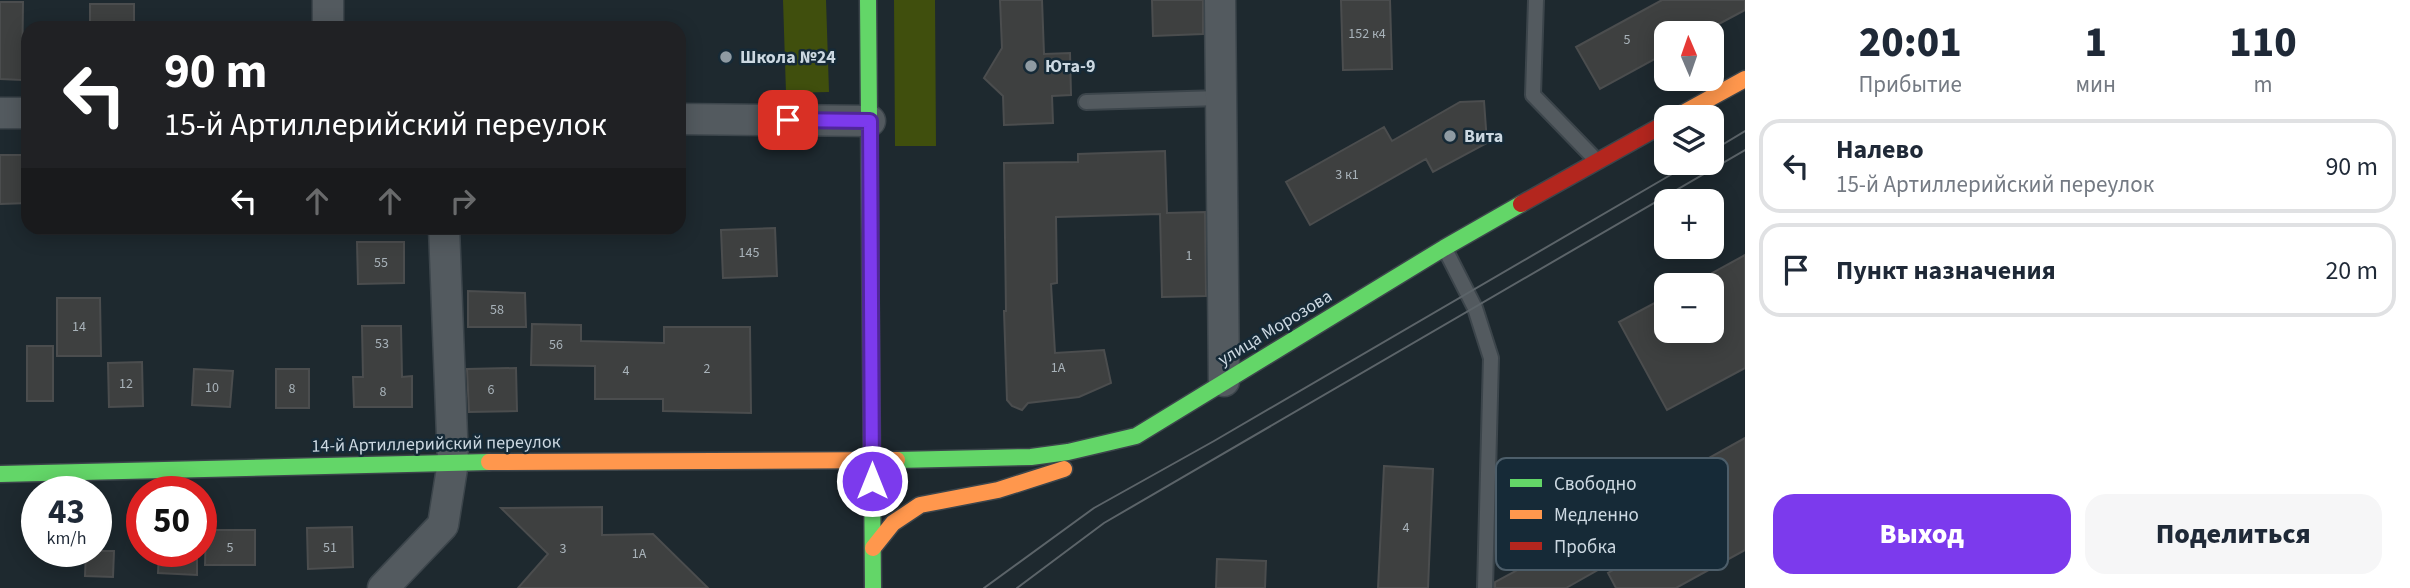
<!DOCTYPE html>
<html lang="ru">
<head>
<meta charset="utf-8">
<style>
	:root { --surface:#fff; --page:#f6f6f7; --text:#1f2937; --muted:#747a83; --line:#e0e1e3; --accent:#7c3aed }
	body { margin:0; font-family:"Source Sans 3",sans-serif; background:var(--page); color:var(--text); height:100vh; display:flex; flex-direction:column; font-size:26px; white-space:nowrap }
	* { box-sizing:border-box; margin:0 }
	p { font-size:23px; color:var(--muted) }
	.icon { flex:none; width:38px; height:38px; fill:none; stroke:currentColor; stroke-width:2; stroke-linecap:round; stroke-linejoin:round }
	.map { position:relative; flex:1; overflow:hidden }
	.details { display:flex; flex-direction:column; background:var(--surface); width:665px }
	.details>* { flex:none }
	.guide { position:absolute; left:21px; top:21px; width:665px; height:214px; border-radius:21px; box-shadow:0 4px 18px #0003; background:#202124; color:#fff; overflow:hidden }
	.needle { width:46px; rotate:358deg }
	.buttons { position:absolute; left:1654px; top:21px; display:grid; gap:14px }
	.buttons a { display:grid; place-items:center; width:70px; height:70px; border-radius:14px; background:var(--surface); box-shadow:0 4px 18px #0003; font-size:35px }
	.speed { position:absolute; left:21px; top:476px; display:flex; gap:14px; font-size:35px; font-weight:700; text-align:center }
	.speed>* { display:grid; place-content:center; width:91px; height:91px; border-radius:50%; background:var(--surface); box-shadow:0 4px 18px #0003; line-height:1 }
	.speed small { font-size:18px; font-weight:400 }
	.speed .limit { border:10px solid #d22; background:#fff; color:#111 }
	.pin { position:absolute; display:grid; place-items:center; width:60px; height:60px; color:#fff; margin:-30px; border-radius:14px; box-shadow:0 4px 10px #0006 }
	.me { position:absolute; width:77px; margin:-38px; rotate:0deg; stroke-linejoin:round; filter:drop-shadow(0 0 5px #0008) }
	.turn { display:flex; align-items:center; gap:24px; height:147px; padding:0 28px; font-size:32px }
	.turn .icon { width:91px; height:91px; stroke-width:2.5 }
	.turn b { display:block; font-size:49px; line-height:60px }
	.lanes { display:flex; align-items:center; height:66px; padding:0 28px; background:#0003; justify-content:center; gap:35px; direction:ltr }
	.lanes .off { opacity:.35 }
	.eta { display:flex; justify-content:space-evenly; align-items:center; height:119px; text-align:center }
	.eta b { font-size:42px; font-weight:800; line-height:49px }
	.primary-button { display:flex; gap:14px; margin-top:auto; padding:14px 28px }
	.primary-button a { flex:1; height:80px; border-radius:21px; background:var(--accent); color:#fff; font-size:28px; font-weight:800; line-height:80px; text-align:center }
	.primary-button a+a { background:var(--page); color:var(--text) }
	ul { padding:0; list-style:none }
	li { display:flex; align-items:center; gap:21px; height:94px; margin:0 14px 10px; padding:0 14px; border:4px solid var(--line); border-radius:21px }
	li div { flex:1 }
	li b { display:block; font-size:26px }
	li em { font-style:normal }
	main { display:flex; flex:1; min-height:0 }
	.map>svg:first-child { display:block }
	.forest { fill:#404f0d }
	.building { fill:#3e4040; stroke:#4b4d4e; stroke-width:2 }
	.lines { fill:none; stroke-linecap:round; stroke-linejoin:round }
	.lane-casing { stroke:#3c454b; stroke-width:18 }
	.street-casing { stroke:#3c454b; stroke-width:33 }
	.fast-casing { stroke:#3c454b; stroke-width:19 }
	.slow-casing { stroke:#3c454b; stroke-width:19 }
	.jam-casing { stroke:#3c454b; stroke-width:19 }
	.lane { stroke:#535a5f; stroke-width:14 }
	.street { stroke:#535a5f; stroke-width:30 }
	.fast { stroke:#63d668; stroke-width:16 }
	.slow { stroke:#ff974d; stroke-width:16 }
	.jam { stroke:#b3261e; stroke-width:16 }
	.tram { stroke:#5c6469; stroke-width:2 }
	.route-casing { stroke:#51269a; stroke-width:18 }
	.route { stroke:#7c3aed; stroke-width:12 }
	.poi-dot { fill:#8f9ba3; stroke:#162a37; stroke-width:2.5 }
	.labels { text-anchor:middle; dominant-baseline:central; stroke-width:5; stroke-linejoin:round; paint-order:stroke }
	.number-label { font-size:14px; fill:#a8b2b9 }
	.poi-label { font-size:18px; font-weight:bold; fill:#ccd8e1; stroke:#162a37; text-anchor:start }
	.street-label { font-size:18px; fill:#ccd8e1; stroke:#162a37 }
	.key { fill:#162a37; stroke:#4d5e6a; stroke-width:2 }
	.key-label { font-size:19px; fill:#ccd8e1 }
</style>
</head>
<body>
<main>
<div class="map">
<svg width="1745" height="588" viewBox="0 0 1745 588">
	<rect width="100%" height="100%" fill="#1e292f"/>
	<path class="forest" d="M 783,0 L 826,0 L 829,92 L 786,93 Z
		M 894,0 L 935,0 L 936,146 L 895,146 Z"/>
	<path class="building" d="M 1000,0 L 1042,0 L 1044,54 L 1070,53 L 1071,95 L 1052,96 L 1053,123 L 1004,125 L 1003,96 L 984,78 L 1002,48 Z
		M 1152,0 L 1203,0 L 1203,34 L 1153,36 Z
		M 1341,0 L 1390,0 L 1392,69 L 1343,70 Z
		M 1662,0 L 1745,0 L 1745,10 L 1702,33 L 1666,33 L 1666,53 L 1600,89 L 1576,47 Z
		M 0,2 L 23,2 L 22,80 L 0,79 Z
		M 90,4 L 134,4 L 134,28 L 90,28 Z
		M 1484,101 L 1487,143 L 1433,172 L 1426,159 L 1310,225 L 1286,182 L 1384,127 L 1392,141 L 1460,102 Z
		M 1165,151 L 1167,213 L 1205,212 L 1206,296 L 1162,297 L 1160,214 L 1056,217 L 1057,283 L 1051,284 L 1055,353 L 1104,350 L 1111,383 L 1079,397 L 1028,403 L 1022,410 L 1012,406 L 1007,400 L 1004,311 L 1006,311 L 1004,163 L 1078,162 L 1078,154 Z
		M 0,155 L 28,155 L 28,203 L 0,204 Z
		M 775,228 L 777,276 L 723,278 L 721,230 Z
		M 357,242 L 404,242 L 404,283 L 358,284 Z
		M 1745,255 L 1745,368 L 1667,410 L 1619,322 L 1666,297 L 1666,331 L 1712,331 L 1712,273 Z
		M 468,291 L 525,293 L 526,327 L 468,327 Z
		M 57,298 L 100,298 L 101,356 L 57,356 Z
		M 532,324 L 581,325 L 581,341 L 664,343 L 664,327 L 750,327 L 751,413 L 663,411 L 663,399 L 595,399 L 595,366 L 531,365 Z
		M 362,326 L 401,326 L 402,377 L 412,376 L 412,407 L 354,407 L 353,377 L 363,377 Z
		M 27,346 L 53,346 L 53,401 L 27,401 Z
		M 142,362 L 143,406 L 109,407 L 108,363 Z
		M 516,368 L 517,411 L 469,412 L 467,369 Z
		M 194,369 L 233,371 L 230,407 L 192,405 Z
		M 276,369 L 309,369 L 309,408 L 276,408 Z
		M 1745,438 L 1745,550 L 1676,588 L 1616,588 L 1608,573 L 1662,543 L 1637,498 Z
		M 1539,458 L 1560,496 L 1506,524 L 1504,476 Z
		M 1384,466 L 1433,469 L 1428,588 L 1378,588 Z
		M 602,507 L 602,535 L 653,534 L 708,588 L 518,588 L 548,554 L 501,508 Z
		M 352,527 L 353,567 L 308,569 L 307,528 Z
		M 206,530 L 255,530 L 255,565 L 205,565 Z
		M 1592,530 L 1610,563 L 1566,588 L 1495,588 L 1495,582 Z
		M 86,551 L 114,551 L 113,577 L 85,576 Z
		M 159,551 L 197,551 L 197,575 L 158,573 Z
		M 1217,559 L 1266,561 L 1265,588 L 1216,588 Z"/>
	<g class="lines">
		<defs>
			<path id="lane" d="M 1536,0 L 1533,95 L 1596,160
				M 1086,102 L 1220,98
				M 1445,249 L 1475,308 L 1491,358 L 1485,588"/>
			<path id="street" d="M 1220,0 L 1224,381
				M 328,28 L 328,0
				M 0,113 L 28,113
				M 679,119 L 870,121
				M 383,588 L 443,525 L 453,462 L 444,228"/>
			<path id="fast" d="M 868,0 L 873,588
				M 897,460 L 1031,457 L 1068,452 L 1136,436 L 1444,248 L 1521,204
				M 0,474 L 489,462"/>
			<path id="slow" d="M 1676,117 L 1745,79
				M 489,462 L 897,460
				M 873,548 L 893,523 L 920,505 L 998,490 L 1064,469"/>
			<path id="jam" d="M 1521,204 L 1666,123"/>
		</defs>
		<use href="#lane" class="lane-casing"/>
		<use href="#street" class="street-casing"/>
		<use href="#fast" class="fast-casing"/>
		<use href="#slow" class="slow-casing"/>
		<use href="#jam" class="jam-casing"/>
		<use href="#lane" class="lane"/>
		<use href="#street" class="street"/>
		<use href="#fast" class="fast"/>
		<use href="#slow" class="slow"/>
		<use href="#jam" class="jam"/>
		<path class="tram" d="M 1712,151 L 1745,131
			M 984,588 L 1094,508 L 1214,441 L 1691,163
			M 1017,588 L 1104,523 L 1745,150"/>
	</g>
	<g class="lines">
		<defs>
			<path id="route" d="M 788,120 L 870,121 L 872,481"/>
		</defs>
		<use href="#route" class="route-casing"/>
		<use href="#route" class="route"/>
	</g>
	<g class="poi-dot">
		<circle cx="726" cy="57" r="7"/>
		<circle cx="1031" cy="66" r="7"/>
		<circle cx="1450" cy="136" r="7"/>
	</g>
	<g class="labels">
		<g class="number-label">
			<text x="1367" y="34">152 к4</text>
			<text x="1627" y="40">5</text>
			<text x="1347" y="175">3 к1</text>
			<text x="749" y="253">145</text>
			<text x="1189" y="256">1</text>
			<text x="381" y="263">55</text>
			<text x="497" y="310">58</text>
			<text x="79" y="327">14</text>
			<text x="382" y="344">53</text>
			<text x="556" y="345">56</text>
			<text x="1058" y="368">1А</text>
			<text x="707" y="369">2</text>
			<text x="626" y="371">4</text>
			<text x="126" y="384">12</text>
			<text x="212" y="388">10</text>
			<text x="292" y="389">8</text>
			<text x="491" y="390">6</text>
			<text x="383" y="392">8</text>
			<text x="1406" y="528">4</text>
			<text x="230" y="548">5</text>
			<text x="330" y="548">51</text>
			<text x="563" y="549">3</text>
			<text x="639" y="554">1А</text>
		</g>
		<g class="poi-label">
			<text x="740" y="57">Школа №24</text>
			<text x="1045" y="66">Юта-9</text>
			<text x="1464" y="136">Вита</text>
		</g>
		<g class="street-label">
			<text transform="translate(1275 328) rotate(-31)">улица Морозова</text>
			<text transform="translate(436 444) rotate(-1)">14-й Артиллерийский переулок</text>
		</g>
	</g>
	<rect x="1496" y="458" width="232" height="112" rx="10" class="key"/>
	<rect x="1510" y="479" width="32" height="8" fill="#63d668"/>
	<rect x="1510" y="510" width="32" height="9" fill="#ff974d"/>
	<rect x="1510" y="542" width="32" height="8" fill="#b3261e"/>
	<g class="key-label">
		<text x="1554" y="490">Свободно</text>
		<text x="1554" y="521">Медленно</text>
		<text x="1554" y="553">Пробка</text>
	</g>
</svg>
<div class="buttons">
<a><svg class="needle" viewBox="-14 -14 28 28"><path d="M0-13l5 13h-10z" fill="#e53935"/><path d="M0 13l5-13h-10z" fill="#747a83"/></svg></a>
<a><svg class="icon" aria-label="layers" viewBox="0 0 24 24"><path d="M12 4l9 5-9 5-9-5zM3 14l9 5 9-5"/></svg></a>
<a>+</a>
<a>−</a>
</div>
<div class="speed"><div>43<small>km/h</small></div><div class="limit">50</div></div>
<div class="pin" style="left:788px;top:120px;background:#d93025"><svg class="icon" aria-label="arrive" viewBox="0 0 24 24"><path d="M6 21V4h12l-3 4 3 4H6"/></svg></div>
<svg class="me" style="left:872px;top:481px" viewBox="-20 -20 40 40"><circle r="17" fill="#7c3aed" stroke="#fff" stroke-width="3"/><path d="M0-11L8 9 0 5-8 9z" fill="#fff"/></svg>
<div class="guide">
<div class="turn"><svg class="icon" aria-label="left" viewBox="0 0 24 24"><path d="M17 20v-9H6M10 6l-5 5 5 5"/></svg><div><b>90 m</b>15-й Артиллерийский переулок</div></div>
<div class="lanes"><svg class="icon" aria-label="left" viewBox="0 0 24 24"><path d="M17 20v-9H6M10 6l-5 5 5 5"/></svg><svg class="icon off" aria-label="ahead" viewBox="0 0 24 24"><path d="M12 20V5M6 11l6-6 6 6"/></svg><svg class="icon off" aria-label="ahead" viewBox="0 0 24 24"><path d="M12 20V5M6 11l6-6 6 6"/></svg><svg class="icon off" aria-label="right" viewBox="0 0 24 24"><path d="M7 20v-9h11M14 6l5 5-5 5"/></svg></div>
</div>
</div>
<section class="details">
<div class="eta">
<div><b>20:01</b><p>Прибытие</p></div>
<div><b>1</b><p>мин</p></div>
<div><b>110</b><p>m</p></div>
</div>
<ul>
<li><svg class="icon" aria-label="left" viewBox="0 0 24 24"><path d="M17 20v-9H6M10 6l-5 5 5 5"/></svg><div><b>Налево</b><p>15-й Артиллерийский переулок</p></div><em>90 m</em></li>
<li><svg class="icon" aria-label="arrive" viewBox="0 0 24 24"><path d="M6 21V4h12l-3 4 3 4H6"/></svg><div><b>Пункт назначения</b></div><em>20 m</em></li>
</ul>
<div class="primary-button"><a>Выход</a><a>Поделиться</a></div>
</section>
</main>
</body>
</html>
